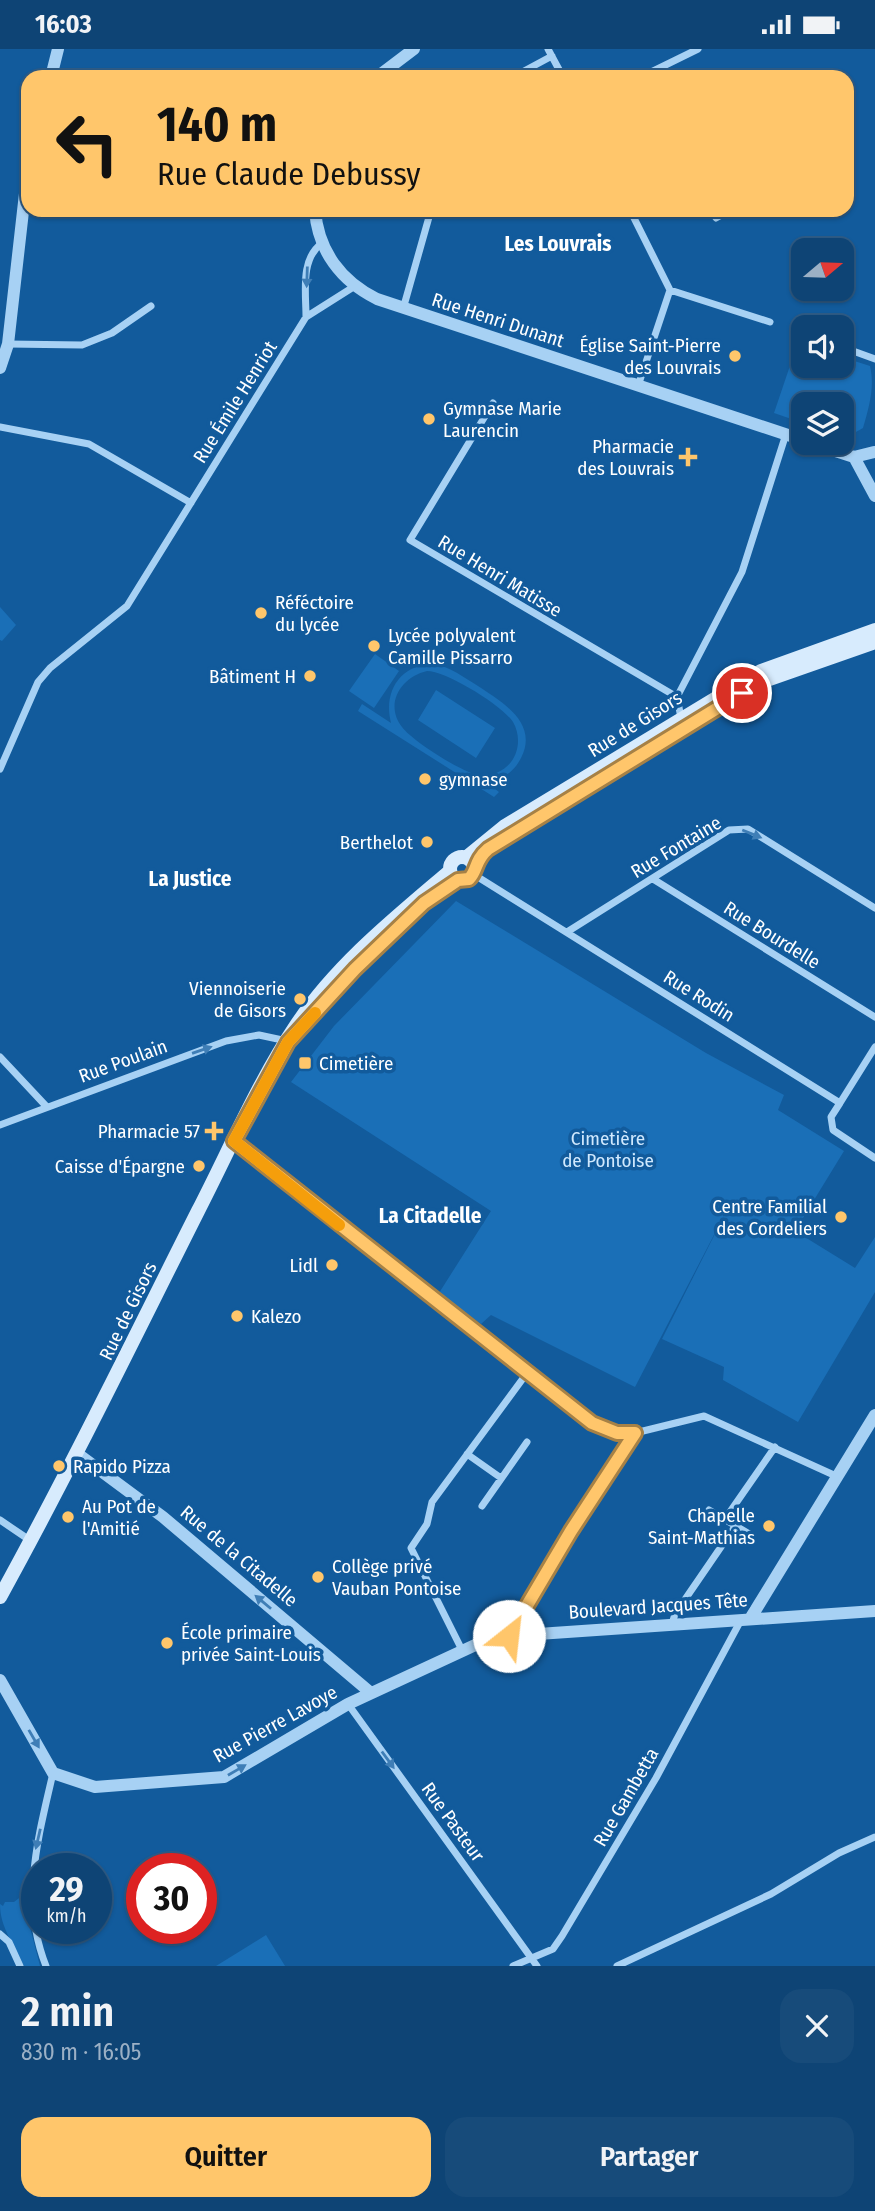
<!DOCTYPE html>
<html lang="fr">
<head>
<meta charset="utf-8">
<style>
	:root { --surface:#0e4475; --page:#174b7a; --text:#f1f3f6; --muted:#9bb0c5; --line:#2e5c87; --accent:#ffc66b }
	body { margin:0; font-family:"Fira Sans Condensed",sans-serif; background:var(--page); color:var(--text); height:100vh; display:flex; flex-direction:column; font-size:26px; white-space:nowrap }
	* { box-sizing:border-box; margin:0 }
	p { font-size:23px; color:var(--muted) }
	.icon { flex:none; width:38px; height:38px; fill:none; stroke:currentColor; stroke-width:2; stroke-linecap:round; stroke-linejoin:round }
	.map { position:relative; height:1917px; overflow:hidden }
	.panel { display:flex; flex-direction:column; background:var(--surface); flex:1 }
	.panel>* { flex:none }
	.banner { position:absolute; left:21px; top:21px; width:833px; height:147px; border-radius:21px; box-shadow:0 2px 5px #0004,0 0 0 2px var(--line); background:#ffc66b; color:#111; overflow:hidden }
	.needle { width:46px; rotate:71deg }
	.buttons { position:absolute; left:791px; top:189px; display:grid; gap:14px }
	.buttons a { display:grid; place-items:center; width:63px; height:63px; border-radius:14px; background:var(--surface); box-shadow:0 2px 5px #0004,0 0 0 2px var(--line); font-size:35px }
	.speed { position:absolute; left:21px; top:1804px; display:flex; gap:14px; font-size:35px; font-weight:700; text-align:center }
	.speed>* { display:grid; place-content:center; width:91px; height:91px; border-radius:50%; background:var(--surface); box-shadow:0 2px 5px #0004,0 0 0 2px var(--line); line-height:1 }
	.speed small { font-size:18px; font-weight:400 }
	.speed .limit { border:10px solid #d22; background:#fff; color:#111 }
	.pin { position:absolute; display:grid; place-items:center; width:60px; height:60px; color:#fff; margin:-30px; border:4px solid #fff; border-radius:50%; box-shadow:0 2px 7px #0007 }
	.me { position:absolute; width:77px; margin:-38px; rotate:29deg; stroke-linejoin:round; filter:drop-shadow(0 0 5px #0008) }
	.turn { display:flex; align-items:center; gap:24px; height:147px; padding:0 21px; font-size:32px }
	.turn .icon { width:91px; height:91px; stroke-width:2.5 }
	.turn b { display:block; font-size:49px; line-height:60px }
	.round { display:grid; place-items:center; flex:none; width:74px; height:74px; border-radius:21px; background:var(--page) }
	.headline { display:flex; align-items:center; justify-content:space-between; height:119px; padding:0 21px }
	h1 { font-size:42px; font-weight:600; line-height:52px }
	.button { display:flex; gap:14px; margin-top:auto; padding:14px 21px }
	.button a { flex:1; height:80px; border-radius:21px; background:var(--accent); color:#111; font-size:28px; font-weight:600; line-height:80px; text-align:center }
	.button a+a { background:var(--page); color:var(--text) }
	.status { display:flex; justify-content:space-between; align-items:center; height:49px; padding:0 35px; background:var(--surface); direction:ltr }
	.status svg { height:19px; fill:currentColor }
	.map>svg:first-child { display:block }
	.green { fill:#1a6fb7; fill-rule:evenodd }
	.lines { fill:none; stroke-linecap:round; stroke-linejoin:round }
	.minor { stroke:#a7d1f4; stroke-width:7 }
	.tertiary { stroke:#a7d1f4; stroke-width:12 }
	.secondary { stroke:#d7ebfd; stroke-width:14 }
	.oneway { fill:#3f7eb6 }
	.route-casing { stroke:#a68146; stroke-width:18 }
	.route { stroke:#ffc66b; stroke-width:12 }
	.slow { stroke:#f59e0b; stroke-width:12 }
	.poi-dot { fill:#ffc66b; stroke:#125b9c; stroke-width:2.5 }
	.labels { text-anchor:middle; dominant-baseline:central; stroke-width:7; stroke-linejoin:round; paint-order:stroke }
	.street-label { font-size:19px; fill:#fff; stroke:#125b9c }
	.poi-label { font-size:19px; fill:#fff; stroke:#125b9c; text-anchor:end }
	.park-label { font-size:19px; fill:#d0e9fe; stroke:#125b9c }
	.neighbourhood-label { font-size:21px; font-weight:bold; fill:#fff; stroke:#125b9c }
</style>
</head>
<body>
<div class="status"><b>16:03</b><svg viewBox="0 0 49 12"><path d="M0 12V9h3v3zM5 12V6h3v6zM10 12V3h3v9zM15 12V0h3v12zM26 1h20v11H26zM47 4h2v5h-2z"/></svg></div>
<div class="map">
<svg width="875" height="1917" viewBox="0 0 875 1917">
	<rect width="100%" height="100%" fill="#125b9c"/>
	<path class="green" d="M 798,293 L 803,295 L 803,317 L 842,317 L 842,308 L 870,317 C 875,338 869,358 863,379 L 847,388 L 842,386 L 842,355 L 803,355 L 803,374 L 774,364 Z
		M 0,558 L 16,576 L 2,592 L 0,591 Z
		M 375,605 L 399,622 L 374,659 L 349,642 Z
		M 434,615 C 451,618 463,628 478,637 C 502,653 539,674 521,709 C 514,723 502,731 487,734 L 499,743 L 494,748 L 358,662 L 362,655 L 391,674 C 383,643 400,615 434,615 ZM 427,622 C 446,622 502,656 513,673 C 520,685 520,701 511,713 C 504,722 494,726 483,727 C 467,727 412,692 402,678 C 384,655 401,628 427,622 Z
		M 436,641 L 495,679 L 476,709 L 418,671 Z
		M 456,852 L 706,1004 L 784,1046 L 778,1061 L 844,1102 L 795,1182 L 855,1219 L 875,1188 L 875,1243 L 798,1373 L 723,1331 L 724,1318 L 662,1290 L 729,1157 L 635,1338 L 491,1266 L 481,1275 L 439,1244 L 491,1162 L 291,1033 L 334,977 Z
		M 27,1843 L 27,1867 L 40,1917 L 24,1917 C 14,1895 0,1879 0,1855 L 3,1857 L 5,1853 L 14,1853 Z
		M 266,1886 L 285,1917 L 216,1917 Z"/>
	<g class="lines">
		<path class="minor" d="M 548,0 L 563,28
			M 513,28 L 552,7
			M 641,28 L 698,0
			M 630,161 L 670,241
			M 711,161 L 716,169 L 731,161
			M 403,260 L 431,161
			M 306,268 C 306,243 300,210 322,194
			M 8,295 L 82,296 L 112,284 L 151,257
			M 842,298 L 875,310
			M 638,337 L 670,241 L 770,273
			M 493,354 L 410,491 L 677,648
			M 0,378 L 89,395 L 191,454
			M 681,669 L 677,648 L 742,523 L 786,385
			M 0,720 L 38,633 L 50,619 L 127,557 L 306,268 L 355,237
			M 473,825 L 840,1054 L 831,1068 L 833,1081 L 875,1109
			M 653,830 L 875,968
			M 567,883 L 729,781 L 748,780 L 875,859
			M 0,1008 L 46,1057
			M 840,1054 L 875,998
			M 0,1076 L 226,992 L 259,986 L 287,992
			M 234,1092 L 592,1374 L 617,1383 L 635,1384 L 704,1367 L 836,1427
			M 467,1405 L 501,1429
			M 482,1457 L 527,1393
			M 709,1461 L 751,1486
			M 725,1470 L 775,1398
			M 0,1471 L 31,1492
			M 672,1575 L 675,1565 L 736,1476
			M 509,1587 L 571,1482 L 635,1384
			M 462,1601 L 411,1499 L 427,1475 L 432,1453 L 527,1324
			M 348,1655 L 537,1917
			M 0,1885 L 9,1893 L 20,1917
			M 46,1917 C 20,1852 38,1789 53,1724
			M 513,1917 L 553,1900 L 562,1887 L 656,1729 L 741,1571
			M 617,1917 L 771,1845 L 839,1804 L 875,1788"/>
		<path class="tertiary" d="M 51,28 L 58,0
			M 377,28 L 414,0
			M 315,161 C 318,202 341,232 377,250 L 803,391
			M 0,319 L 8,295 L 28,118
			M 811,394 L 854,408 L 874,403
			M 854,408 L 875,447
			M 78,1405 L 163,1468 L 371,1644
			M 750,1570 L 875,1366
			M 0,1631 L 53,1724 L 95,1738 L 224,1728 L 348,1655 L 486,1591 L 509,1587 L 875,1562"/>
		<path class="secondary" d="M 685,678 L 767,631 L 875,593
			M450 820a12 12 0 1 1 24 0a12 12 0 1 1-24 0Z
			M 467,808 L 505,777 L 761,622 L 875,581
			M 474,816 L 488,800 L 662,692
			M 424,854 L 458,831
			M 0,1548 C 70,1421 133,1291 198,1162 C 230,1100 258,1033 297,975 C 337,915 396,868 450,822"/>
	</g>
	<defs><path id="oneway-solid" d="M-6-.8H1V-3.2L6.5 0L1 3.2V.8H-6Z" transform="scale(1.75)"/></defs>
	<g class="oneway">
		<use href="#oneway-solid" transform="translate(307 228) rotate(92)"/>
		<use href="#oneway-solid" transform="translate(752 785) rotate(22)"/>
		<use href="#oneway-solid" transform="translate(202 1001) rotate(-19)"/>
		<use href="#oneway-solid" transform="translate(263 1553) rotate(-140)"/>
		<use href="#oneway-solid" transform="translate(34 1690) rotate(60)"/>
		<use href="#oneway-solid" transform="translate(388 1711) rotate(54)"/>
		<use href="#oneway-solid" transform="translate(237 1721) rotate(-30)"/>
		<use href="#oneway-solid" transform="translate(38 1790) rotate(103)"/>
	</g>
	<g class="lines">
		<defs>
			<path id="route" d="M 509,1587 L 571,1482 L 635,1384 L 617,1384 L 592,1374 L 234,1092 L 288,993 L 355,920 L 424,854 L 458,831 L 469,830 C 478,821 474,812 488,800 L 742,644"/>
		</defs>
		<use href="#route" class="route-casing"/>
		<use href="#route" class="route"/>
		<path class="slow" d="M 315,964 L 288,993 L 234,1092 L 339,1176"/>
	</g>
	<g class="poi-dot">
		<circle cx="735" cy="307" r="7"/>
		<circle cx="429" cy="370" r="7"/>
		<path d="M684.5 397.5h7v7h7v7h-7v7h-7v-7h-7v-7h7z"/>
		<circle cx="261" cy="564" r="7"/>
		<circle cx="374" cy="597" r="7"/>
		<circle cx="310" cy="627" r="7"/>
		<circle cx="425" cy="730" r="7"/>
		<circle cx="427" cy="793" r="7"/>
		<circle cx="300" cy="950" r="7"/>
		<rect x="298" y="1007" width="14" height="14" rx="3.5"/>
		<path d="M210.5 1071.5h7v7h7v7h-7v7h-7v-7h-7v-7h7z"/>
		<circle cx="199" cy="1117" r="7"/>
		<circle cx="841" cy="1168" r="7"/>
		<circle cx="332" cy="1216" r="7"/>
		<circle cx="237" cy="1267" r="7"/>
		<circle cx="59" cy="1417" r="7"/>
		<circle cx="68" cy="1468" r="7"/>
		<circle cx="769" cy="1477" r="7"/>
		<circle cx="318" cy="1528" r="7"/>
		<circle cx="167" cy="1594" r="7"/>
	</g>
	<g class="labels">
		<g class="street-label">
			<text transform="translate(498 271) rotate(18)">Rue Henri Dunant</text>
			<text transform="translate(235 353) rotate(-58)">Rue Émile Henriot</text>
			<text transform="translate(500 527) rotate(31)">Rue Henri Matisse</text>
			<text transform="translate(635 675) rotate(-32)">Rue de Gisors</text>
			<text transform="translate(676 798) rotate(-31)">Rue Fontaine</text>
			<text transform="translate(772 886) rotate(32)">Rue Bourdelle</text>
			<text transform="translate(699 947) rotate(32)">Rue Rodin</text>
			<text transform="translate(123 1012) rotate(-20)">Rue Poulain</text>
			<text transform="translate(128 1262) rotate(-64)">Rue de Gisors</text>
			<text transform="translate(239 1507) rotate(40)">Rue de la Citadelle</text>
			<text transform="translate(658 1557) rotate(-4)">Boulevard Jacques Tête</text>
			<text transform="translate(275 1675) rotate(-29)">Rue Pierre Lavoye</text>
			<text transform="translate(626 1748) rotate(-60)">Rue Gambetta</text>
			<text transform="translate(453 1773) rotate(54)">Rue Pasteur</text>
		</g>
		<g class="poi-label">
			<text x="721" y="296">Église Saint-Pierre<tspan x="721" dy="22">des Louvrais</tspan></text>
			<text x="443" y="359" text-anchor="start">Gymnase Marie<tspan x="443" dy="22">Laurencin</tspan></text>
			<text x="674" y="397">Pharmacie<tspan x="674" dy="22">des Louvrais</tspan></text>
			<text x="275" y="553" text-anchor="start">Réféctoire<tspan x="275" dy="22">du lycée</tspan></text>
			<text x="388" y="586" text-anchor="start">Lycée polyvalent<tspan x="388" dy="22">Camille Pissarro</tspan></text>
			<text x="296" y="627">Bâtiment H</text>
			<text x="439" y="730" text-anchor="start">gymnase</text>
			<text x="413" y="793">Berthelot</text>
			<text x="286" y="939">Viennoiserie<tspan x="286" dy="22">de Gisors</tspan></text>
			<text x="319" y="1014" text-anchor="start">Cimetière</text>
			<text x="200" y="1082">Pharmacie 57</text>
			<text x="185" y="1117">Caisse d'Épargne</text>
			<text x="827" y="1157">Centre Familial<tspan x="827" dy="22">des Cordeliers</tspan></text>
			<text x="318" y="1216">Lidl</text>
			<text x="251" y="1267" text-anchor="start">Kalezo</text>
			<text x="73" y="1417" text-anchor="start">Rapido Pizza</text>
			<text x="82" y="1457" text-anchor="start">Au Pot de<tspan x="82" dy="22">l'Amitié</tspan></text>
			<text x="755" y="1466">Chapelle<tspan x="755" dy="22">Saint-Mathias</tspan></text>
			<text x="332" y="1517" text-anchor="start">Collège privé<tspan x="332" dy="22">Vauban Pontoise</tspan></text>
			<text x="181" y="1583" text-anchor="start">École primaire<tspan x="181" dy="22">privée Saint-Louis</tspan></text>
		</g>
		<g class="park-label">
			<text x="608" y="1089">Cimetière<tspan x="608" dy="22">de Pontoise</tspan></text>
		</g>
		<g class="neighbourhood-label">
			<text x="558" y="195">Les Louvrais</text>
			<text x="190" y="830">La Justice</text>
			<text x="430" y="1167">La Citadelle</text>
		</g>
	</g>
</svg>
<div class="buttons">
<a><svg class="needle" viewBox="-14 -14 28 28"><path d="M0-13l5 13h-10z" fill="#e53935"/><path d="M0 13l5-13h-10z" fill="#9bb0c5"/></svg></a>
<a><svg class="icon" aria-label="sound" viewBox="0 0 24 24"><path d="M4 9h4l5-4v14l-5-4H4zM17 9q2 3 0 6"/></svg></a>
<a><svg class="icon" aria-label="layers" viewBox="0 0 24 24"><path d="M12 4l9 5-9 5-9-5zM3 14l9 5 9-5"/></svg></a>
</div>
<div class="speed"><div>29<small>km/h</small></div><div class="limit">30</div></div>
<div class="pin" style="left:742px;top:644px;background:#d93025"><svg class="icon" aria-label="arrive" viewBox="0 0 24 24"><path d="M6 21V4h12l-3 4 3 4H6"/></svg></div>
<svg class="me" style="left:509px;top:1587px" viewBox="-20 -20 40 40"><circle r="19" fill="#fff"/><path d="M0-13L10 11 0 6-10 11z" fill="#ffc66b"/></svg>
<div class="banner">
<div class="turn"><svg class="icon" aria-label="left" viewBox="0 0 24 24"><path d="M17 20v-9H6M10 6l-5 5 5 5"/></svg><div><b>140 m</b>Rue Claude Debussy</div></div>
</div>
</div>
<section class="panel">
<div class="headline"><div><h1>2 min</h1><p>830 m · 16:05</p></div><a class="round"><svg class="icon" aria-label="close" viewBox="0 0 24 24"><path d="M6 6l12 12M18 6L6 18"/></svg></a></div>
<div class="button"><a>Quitter</a><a>Partager</a></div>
</section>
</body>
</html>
